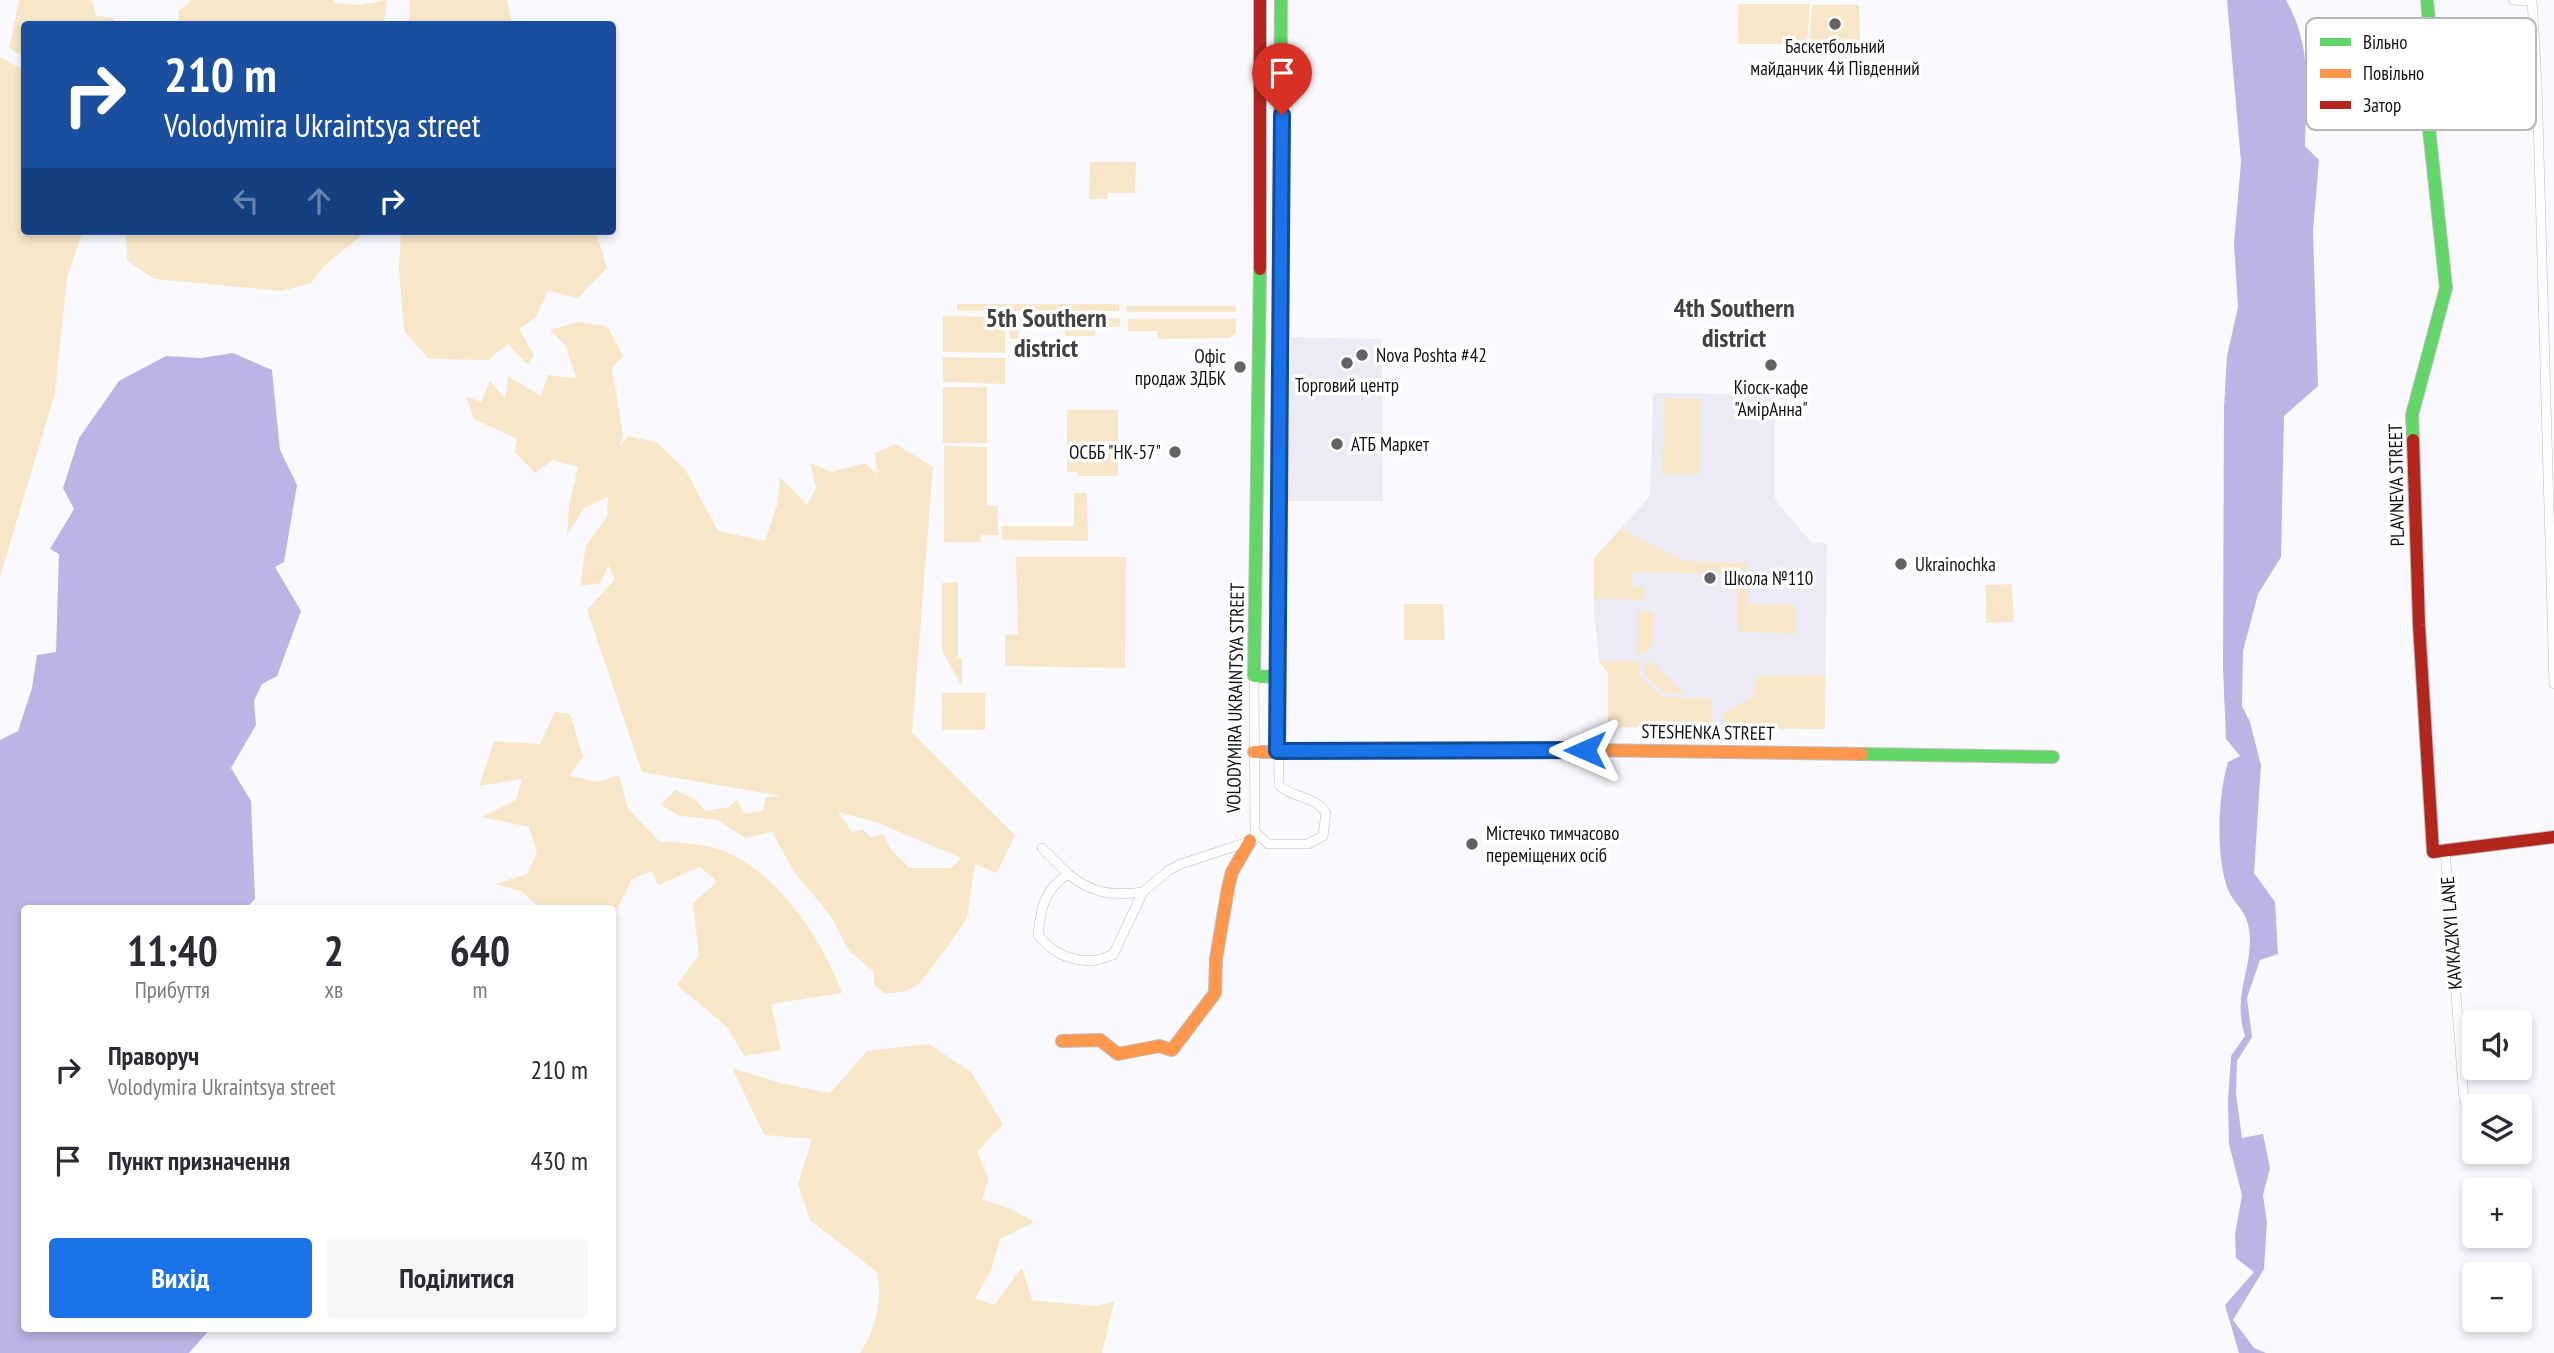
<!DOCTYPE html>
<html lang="uk">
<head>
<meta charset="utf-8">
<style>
	:root { --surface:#fff; --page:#f7f7f7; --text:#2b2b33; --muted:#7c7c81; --accent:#1a73e8 }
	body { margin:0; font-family:"PT Sans Narrow",sans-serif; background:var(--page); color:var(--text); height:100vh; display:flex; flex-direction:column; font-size:26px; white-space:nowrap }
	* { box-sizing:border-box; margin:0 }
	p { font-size:23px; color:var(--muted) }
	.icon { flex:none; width:38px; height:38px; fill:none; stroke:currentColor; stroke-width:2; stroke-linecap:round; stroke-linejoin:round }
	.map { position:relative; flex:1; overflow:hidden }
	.details { position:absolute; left:21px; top:905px; width:595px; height:427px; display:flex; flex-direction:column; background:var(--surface); border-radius:7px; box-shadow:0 4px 10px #0003 }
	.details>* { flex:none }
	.top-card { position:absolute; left:21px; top:21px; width:595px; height:214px; border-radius:7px; box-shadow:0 4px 10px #0003; background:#1a4fa0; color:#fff; overflow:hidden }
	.buttons { position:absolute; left:2462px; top:1010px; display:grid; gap:14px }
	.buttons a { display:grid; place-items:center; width:70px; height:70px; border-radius:7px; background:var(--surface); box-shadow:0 4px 10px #0003; font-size:35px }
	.pin { position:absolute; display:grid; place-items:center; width:60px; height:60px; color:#fff; margin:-72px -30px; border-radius:50% 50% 50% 0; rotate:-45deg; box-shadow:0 0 7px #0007 }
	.pin .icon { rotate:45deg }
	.me { position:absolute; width:77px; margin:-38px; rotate:270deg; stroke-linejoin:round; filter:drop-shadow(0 0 5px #0008) }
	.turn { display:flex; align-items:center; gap:24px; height:147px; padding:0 28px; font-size:32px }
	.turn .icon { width:91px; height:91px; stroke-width:2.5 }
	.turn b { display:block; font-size:49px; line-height:60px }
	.lanes { display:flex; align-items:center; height:66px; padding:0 28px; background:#0003; justify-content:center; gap:35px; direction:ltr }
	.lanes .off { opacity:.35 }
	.eta { display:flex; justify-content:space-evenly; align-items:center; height:119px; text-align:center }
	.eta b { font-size:42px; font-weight:800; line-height:49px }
	.cta { display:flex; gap:14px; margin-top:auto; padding:14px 28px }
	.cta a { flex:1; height:80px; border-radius:7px; background:var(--accent); color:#fff; font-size:28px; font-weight:800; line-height:80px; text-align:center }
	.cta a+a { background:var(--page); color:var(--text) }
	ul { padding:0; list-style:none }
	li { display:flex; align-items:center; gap:21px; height:91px; padding:0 28px }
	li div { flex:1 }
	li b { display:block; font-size:26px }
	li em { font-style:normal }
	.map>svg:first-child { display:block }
	.built { fill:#ecebf5 }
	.green { fill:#f7e7c8; fill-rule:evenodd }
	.water { fill:#bcb4e4 }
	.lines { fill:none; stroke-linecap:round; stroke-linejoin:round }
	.street-casing { stroke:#bdbdc0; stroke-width:10 }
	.fast-casing { stroke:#bdbdc0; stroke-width:14 }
	.slow-casing { stroke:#bdbdc0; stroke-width:14 }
	.jam-casing { stroke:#bdbdc0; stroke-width:14 }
	.street { stroke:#fefeff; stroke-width:9 }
	.fast { stroke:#63d668; stroke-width:12 }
	.slow { stroke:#ff974d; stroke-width:12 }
	.jam { stroke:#b3261e; stroke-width:12 }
	.route-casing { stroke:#114b97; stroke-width:18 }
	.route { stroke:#1a73e8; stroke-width:12 }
	.poi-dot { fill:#636366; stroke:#fff; stroke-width:2.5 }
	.labels { text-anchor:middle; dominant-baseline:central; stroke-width:7; stroke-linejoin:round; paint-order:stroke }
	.poi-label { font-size:19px; fill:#121214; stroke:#fff; text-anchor:start }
	.street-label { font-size:19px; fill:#121214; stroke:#fff }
	.district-label { font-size:26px; font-weight:bold; fill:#424146; stroke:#fff }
	.key { fill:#fff; stroke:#b8b8b8; stroke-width:2 }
	.key-label { font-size:19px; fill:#121214 }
</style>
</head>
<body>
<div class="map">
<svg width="2554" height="1353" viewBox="0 0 2554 1353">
	<rect width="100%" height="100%" fill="#fafafe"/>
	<path class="built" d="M 1291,337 L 1382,339 L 1383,501 L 1287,501 Z
		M 1653,393 L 1775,394 L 1775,500 L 1811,542 L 1827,544 L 1825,729 L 1608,727 L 1608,673 L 1599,661 L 1594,612 L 1594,558 L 1650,496 Z"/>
	<path class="green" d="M 19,0 L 92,0 L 96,16 L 113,18 L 118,24 L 24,24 L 24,57 L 9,48 Z
		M 192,0 L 333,0 L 334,3 L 360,5 L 387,0 L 384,24 L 178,24 L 179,11 Z
		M 410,0 L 507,0 L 512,24 L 409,24 Z
		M 1738,4 L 1810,4 L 1807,44 L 1738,44 Z
		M 1812,5 L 1859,5 L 1860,43 L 1809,45 Z
		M 0,57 L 24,70 L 24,231 L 83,231 L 67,277 L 55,393 L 0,577 Z
		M 1090,162 L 1136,162 L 1135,193 L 1108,193 L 1107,199 L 1089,199 Z
		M 126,231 L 367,231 L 325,265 L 311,283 L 282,291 L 154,279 L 127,260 Z
		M 401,231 L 596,231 L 607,268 L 578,298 L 548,291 L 536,317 L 519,329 L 534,355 L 528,365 L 508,344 L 488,360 L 429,359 L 404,331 L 399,269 Z
		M 957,304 L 1119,304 L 1119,311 L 957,311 Z
		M 1126,306 L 1236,306 L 1236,312 L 1127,312 Z
		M 943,316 L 1005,317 L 1005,353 L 943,352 Z
		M 1009,317 L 1120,318 L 1120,327 L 1095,327 L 1095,336 L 1065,336 L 1064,325 L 1019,325 L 1018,339 L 1010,339 Z
		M 1128,319 L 1236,319 L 1236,333 L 1229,338 L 1158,339 L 1157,331 L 1128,331 Z
		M 577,322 L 607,326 L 623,356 L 612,368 L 623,434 L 620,446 L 628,436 L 656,442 L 685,469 L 718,531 L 765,541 L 777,505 L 780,477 L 807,505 L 816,488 L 810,463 L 832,472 L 865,463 L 877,474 L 875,453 L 896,444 L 933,467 L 912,733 L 1015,835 L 997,873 L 975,864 L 967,918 L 948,946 L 920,983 L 907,991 L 886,994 L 875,986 L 873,971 L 849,951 L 830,915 L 794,872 L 772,832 L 745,838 L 718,820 L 680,816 L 660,805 L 675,790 L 696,800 L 705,811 L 729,807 L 737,800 L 744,813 L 763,811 L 766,797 L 782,796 L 642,772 L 587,610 L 615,579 L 608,565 L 601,583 L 580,586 L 586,545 L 607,517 L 608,497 L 584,508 L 567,536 L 569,506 L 578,467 L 552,460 L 535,473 L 515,452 L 517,439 L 474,419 L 466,396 L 481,402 L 490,381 L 505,398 L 508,376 L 541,396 L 548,375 L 576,378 L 565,345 L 550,330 ZM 838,812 L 876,822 L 961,858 L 951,868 L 909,868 L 890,848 L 883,834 L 870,837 L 863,829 L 852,832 Z
		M 943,357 L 1005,358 L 1005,384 L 943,382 Z
		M 943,387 L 987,387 L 987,443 L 943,443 Z
		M 1664,398 L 1701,399 L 1700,475 L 1662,474 Z
		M 1067,410 L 1118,410 L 1118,476 L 1078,476 L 1077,472 L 1067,472 Z
		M 944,446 L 987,447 L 987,506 L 998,506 L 998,535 L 981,535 L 981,542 L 944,542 Z
		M 1074,493 L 1087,493 L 1088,541 L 1002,540 L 1001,526 L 1074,526 Z
		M 1621,529 L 1685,561 L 1748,563 L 1748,604 L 1795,605 L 1795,634 L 1738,631 L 1737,574 L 1632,572 L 1632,586 L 1643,587 L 1643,600 L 1594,599 L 1594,558 Z
		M 1016,557 L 1126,557 L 1125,668 L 1005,666 L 1005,635 L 1018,634 Z
		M 958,582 L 958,657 L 962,658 L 962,687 L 942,651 L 942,583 Z
		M 2012,584 L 2014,622 L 1986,623 L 1986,585 Z
		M 1404,604 L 1443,604 L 1445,640 L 1404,640 Z
		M 1637,612 L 1653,612 L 1653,644 L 1646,653 L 1637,654 Z
		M 1599,661 L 1639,661 L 1640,678 L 1664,697 L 1712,698 L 1712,728 L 1608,727 L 1608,673 Z
		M 1644,662 L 1652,663 L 1685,694 L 1666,693 L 1645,676 Z
		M 1825,675 L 1825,729 L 1724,728 L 1723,715 L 1753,695 L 1758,676 Z
		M 942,693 L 985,693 L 985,730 L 942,730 Z
		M 555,712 L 570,714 L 583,756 L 570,776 L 598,782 L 619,775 L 628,809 L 660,842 C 678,842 696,843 714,848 C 773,864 823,939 842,993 L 771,1004 L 781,1050 L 744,1056 L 727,1027 L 677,985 L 699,955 L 693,903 L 717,882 L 700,867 L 658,885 L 652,871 L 632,879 L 613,917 L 612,908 L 538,908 L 523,892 L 495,884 L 527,874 L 537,853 L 529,827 L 482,817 L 516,800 L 522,779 L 479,786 L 494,741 L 540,744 Z
		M 929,1044 L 971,1072 L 1003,1124 L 977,1152 L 989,1179 L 982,1199 L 1011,1209 L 1034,1222 L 1000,1239 L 991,1271 L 975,1298 L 994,1305 L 1022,1267 L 1032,1300 L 1094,1306 L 1114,1302 L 1102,1353 L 860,1353 C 877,1327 882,1302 877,1272 L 810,1220 L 798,1184 L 812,1139 L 764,1135 L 732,1068 L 784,1084 L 830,1093 L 867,1051 Z"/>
	<path class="water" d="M 2227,0 L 2286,0 C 2313,48 2306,92 2305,146 L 2319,160 L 2313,231 L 2318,386 L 2284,416 L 2281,557 L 2258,594 L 2243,651 L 2242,706 L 2250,722 L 2261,765 L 2254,873 L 2275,902 L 2278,954 L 2260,960 L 2247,998 L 2252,1037 L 2237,1061 L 2236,1094 L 2242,1138 L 2263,1134 L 2270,1168 L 2263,1195 L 2267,1222 L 2264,1269 L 2233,1320 L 2254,1348 L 2266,1353 L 2239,1353 L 2225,1305 L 2254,1272 L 2236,1258 L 2235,1234 L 2242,1195 L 2229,1144 L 2228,1101 L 2231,1056 L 2245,1036 C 2233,998 2249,976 2250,942 C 2250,907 2233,908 2226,884 C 2216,850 2218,796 2228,762 L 2240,756 L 2226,739 L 2223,668 L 2224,408 L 2227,356 L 2238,307 L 2234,244 L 2241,162 Z
		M 233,353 L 272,370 L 280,450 L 297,485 L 284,562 L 275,567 L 301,611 L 277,676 L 262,684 L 254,701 L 256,725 L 231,768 L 251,801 L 255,899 L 246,908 L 24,908 L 24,1328 L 211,1328 L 189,1353 L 0,1353 L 0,740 L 18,731 L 32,688 L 37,655 L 56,652 L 59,554 L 50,549 L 74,509 L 63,488 L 79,438 L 119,381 L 166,356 L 201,358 Z"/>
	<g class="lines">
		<defs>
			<path id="street" d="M 2513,0 L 2532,1
				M 2532,0 L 2537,83 L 2554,684
				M 1254,676 L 1255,832 L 1268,844 L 1308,844 L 1323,836 L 1326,813 C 1315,795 1293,799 1279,785 L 1278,677
				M 1042,848 L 1068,874 C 1044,890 1041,907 1038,935 C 1052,953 1073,963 1097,960 C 1103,959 1107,956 1113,955 L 1143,892 C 1112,896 1093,894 1068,874
				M 2445,850 L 2464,1100
				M 1143,892 L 1169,870 L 1181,864 L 1254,840"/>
			<path id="fast" d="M 1280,143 L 1281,0
				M 1260,269 L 1254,676 L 1278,677 L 1278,602
				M 2413,440 L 2412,415 L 2446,288 L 2427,110 L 2431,46 L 2427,0
				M 1862,754 L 2053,757"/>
			<path id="slow" d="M 1278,602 L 1280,143
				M 1254,752 L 1585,750 L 1862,754
				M 1062,1041 L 1100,1040 L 1118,1054 L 1159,1046 L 1172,1050 L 1215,993 L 1216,959 L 1228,888 L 1232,872 L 1250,841"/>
			<path id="jam" d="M 1260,269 L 1260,0
				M 2413,440 L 2419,625 L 2433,852 L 2554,837"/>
		</defs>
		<use href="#street" class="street-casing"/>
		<use href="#fast" class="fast-casing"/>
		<use href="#slow" class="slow-casing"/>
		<use href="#jam" class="jam-casing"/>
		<use href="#street" class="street"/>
		<use href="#fast" class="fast"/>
		<use href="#slow" class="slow"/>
		<use href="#jam" class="jam"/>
	</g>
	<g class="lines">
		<defs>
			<path id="route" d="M 1282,115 L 1277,751 L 1585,750"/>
		</defs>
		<use href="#route" class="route-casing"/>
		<use href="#route" class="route"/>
	</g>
	<g class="poi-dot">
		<circle cx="1835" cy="24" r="7"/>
		<circle cx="1362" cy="355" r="7"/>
		<circle cx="1347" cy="363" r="7"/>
		<circle cx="1771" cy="365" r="7"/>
		<circle cx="1240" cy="367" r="7"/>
		<circle cx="1337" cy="444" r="7"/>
		<circle cx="1175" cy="452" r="7"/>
		<circle cx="1901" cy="564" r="7"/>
		<circle cx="1710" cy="578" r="7"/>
		<circle cx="1472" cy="844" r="7"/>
	</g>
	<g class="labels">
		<g class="poi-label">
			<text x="1835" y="46" text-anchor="middle">Баскетбольний<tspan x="1835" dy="22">майданчик 4й Південний</tspan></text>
			<text x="1376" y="355">Nova Poshta #42</text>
			<text x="1226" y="356" text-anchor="end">Офіс<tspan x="1226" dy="22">продаж ЗДБК</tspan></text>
			<text x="1347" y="385" text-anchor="middle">Торговий центр</text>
			<text x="1771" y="387" text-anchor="middle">Кіоск-кафе<tspan x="1771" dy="22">"АмірАнна"</tspan></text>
			<text x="1351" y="444">АТБ Маркет</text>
			<text x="1161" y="452" text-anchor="end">ОСББ "НК-57"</text>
			<text x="1915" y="564">Ukrainochka</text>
			<text x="1724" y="578">Школа №110</text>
			<text x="1486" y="833">Містечко тимчасово<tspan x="1486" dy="22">переміщених осіб</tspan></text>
		</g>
		<g class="street-label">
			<text transform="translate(2396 485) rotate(-91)">PLAVNEVA STREET</text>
			<text transform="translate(1235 698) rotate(-89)">VOLODYMIRA UKRAINTSYA STREET</text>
			<text transform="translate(1708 732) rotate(1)">STESHENKA STREET</text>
			<text transform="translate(2451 933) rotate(-94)">KAVKAZKYI LANE</text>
		</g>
		<g class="district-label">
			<text x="1734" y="307">4th Southern<tspan x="1734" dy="30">district</tspan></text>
			<text x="1046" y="317">5th Southern<tspan x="1046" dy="30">district</tspan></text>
		</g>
	</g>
	<rect x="2306" y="18" width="230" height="112" rx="10" class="key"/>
	<rect x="2320" y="38" width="31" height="8" fill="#63d668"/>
	<rect x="2320" y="69" width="31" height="9" fill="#ff974d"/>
	<rect x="2320" y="101" width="31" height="8" fill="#b3261e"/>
	<g class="key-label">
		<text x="2363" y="49">Вільно</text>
		<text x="2363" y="80">Повільно</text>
		<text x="2363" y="112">Затор</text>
	</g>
</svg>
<div class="buttons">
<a><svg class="icon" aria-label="sound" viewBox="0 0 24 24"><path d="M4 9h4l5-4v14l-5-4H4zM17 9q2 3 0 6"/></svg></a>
<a><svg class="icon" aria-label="layers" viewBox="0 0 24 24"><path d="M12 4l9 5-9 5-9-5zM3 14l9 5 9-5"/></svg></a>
<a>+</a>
<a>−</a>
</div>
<div class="pin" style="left:1282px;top:115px;background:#d93025"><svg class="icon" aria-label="arrive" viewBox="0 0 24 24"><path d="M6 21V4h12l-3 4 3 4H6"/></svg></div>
<svg class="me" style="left:1585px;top:750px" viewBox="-20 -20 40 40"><path d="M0-17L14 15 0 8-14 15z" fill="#1a73e8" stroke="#fff" stroke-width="4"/></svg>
<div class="top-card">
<div class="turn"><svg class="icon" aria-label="right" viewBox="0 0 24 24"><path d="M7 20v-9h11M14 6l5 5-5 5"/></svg><div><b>210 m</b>Volodymira Ukraintsya street</div></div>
<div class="lanes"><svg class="icon off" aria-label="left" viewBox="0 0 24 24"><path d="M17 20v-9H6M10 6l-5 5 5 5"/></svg><svg class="icon off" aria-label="ahead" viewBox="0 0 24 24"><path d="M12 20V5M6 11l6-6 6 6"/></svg><svg class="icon" aria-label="right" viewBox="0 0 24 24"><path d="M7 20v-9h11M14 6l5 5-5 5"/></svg></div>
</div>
<section class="details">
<div class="eta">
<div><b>11:40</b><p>Прибуття</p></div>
<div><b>2</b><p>хв</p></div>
<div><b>640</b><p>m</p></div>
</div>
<ul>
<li><svg class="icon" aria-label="right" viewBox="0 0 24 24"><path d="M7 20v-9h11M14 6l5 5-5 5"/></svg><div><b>Праворуч</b><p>Volodymira Ukraintsya street</p></div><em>210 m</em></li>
<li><svg class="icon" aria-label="arrive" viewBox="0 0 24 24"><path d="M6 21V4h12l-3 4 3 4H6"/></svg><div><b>Пункт призначення</b></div><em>430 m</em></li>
</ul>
<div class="cta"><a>Вихід</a><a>Поділитися</a></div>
</section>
</div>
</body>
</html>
